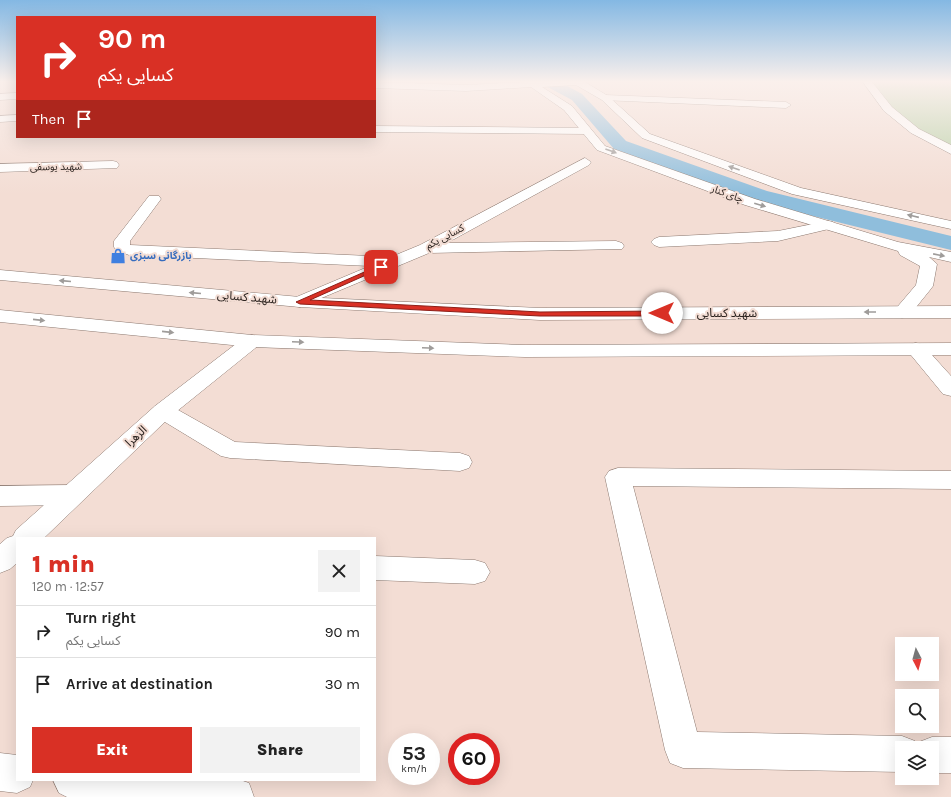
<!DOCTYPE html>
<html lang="en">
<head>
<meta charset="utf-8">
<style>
	:root { --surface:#fff; --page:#f2f2f2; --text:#222; --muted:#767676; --line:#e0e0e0; --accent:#d93025 }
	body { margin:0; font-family:Karla,"Noto Sans Arabic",sans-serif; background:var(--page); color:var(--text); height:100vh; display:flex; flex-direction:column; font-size:15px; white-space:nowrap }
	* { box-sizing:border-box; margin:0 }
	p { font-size:13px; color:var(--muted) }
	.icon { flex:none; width:22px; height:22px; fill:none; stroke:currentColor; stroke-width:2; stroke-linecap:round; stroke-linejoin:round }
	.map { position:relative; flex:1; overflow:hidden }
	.sheet { position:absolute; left:16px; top:537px; width:360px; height:244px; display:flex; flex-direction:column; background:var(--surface); border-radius:0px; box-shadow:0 4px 16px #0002 }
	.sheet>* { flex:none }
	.banner { position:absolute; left:16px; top:16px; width:360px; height:122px; border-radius:0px; box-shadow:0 4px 16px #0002; background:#d93025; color:#fff; overflow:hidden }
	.needle { width:26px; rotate:174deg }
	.buttons { position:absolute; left:895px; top:637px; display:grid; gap:8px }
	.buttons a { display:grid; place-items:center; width:44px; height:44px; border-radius:0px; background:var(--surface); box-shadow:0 4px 16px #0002; font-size:20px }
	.speed { position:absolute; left:388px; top:733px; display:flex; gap:8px; font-size:20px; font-weight:700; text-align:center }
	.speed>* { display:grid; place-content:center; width:52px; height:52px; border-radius:50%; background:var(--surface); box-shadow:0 4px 16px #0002; line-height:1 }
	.speed small { font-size:10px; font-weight:400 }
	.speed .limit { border:6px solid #d22; background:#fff; color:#111 }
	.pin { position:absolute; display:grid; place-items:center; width:34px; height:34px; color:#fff; margin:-17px; border-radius:8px; box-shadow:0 2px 6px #0006 }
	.me { position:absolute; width:44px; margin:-22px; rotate:270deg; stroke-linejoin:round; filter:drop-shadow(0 0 3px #0008) }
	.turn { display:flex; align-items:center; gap:14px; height:84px; padding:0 16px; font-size:18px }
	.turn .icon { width:52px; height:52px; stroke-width:2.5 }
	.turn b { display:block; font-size:28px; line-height:34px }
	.then { display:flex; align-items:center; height:38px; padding:0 16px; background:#0003; gap:8px; font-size:15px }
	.round { display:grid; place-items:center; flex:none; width:42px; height:42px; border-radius:0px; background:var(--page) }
	.overview { display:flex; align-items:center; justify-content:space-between; height:68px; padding:0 16px }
	h1 { font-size:24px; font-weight:800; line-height:30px; color:var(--accent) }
	.action { display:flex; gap:8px; margin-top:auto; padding:8px 16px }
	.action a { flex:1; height:46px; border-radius:0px; background:var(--accent); color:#fff; font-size:16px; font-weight:800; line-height:46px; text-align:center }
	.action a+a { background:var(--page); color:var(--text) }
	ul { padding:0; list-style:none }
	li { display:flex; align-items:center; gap:12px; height:52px; padding:0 16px; border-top:1px solid var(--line) }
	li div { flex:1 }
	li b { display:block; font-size:15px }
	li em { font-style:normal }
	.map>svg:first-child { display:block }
	.green { fill:#b9d1a8 }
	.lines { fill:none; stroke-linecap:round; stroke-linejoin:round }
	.canal { fill:#8fbedc; fill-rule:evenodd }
	.street-casing { stroke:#8c7970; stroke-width:1 }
	.secondary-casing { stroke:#8c7970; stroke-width:1 }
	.primary-casing { stroke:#8c7970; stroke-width:1 }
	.street { fill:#fff; fill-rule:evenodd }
	.secondary { fill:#fff; fill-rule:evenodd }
	.primary { fill:#fff; fill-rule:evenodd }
	.oneway { fill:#9f9c9a }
	.route { fill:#d93025; stroke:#8d1f18 }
	.labels { text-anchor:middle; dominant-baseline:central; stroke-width:4; stroke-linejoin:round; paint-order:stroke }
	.far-street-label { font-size:10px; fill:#2a221e; stroke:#f3ddd4 }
	.far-shop-label { font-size:10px; font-weight:bold; fill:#366cbe; stroke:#f3ddd4; text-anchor:start }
	.street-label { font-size:12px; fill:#2a221e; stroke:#f3ddd4 }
</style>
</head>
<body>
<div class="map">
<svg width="951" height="797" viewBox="0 0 951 797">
	<rect width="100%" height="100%" fill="#f3ddd4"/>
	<path class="green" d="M 869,82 L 951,82 L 951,147 L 918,130 L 888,109 Z"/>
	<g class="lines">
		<path class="canal" d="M 542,82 L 560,82 L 582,94 L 626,141 L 767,191 L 951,236 L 951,250 L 752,201 L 614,149 L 572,100 L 544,85 Z"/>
		<defs>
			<path id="street" d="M 863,82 L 872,82 L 892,107 L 919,129 L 951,145 L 951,154 L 911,133 L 884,111 Z
				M 17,93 L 17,99 L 0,100 L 0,94 Z
				M 605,95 L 786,102 L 791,105 L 786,108 L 602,100 L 602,96 Z
				M 17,115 L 17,121 L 0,122 L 0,116 Z
				M 375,126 L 587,128 L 592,131 L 587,134 L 375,132 Z
				M 585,158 L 591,162 L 589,165 L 447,243 L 616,241 L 622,243 L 624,246 L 622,249 L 429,253 L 300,307 L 294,306 L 291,302 L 294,298 L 370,266 L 129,255 L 116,250 L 114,247 L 114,241 L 149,196 L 159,196 L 161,199 L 130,241 L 130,245 L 391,257 L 420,245 Z
				M 113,161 L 117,162 L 119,165 L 117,168 L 0,172 L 0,164 Z
				M 828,221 L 833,222 L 835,225 L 833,228 L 778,241 L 659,247 L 654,245 L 651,242 L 654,239 L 659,237 L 778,231 Z
				M 916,343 L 923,345 L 951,376 L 951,396 L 943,394 L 906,349 L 909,345 Z
				M 163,404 L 171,406 L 235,442 L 460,453 L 469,456 L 472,462 L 469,468 L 460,471 L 230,458 L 221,456 L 155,416 L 152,411 L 155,406 Z
				M 618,468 L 951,471 L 951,489 L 633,486 L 697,732 L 902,736 L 915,741 L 917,746 L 919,742 L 932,737 L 951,737 L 951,773 L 932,773 L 932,748 L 902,748 L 902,772 L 683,768 L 670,763 L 665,750 L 605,477 L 609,471 Z
				M 72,485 L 81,488 L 85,495 L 81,502 L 72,505 L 0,506 L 0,486 Z
				M 375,556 L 475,560 L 485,563 L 490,572 L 485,581 L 475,584 L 375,580 Z
				M 0,753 L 17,755 L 17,780 L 33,780 L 30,787 L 17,793 L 0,791 Z
				M 53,780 L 240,780 L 249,783 L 254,797 L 67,797 L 59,793 Z"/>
			<path id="secondary" d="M 375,82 L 466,85 L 525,82 L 585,82 L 608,96 L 650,134 L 801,188 L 951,221 L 951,229 L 792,194 L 642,138 L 602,100 L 576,85 L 542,87 L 572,106 L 605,146 L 755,199 L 898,242 L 951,252 L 951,262 L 929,257 L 937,264 L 933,286 L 930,290 L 909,316 L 902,318 L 895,316 L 893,312 L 916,285 L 920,266 L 900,255 L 898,251 L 745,205 L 597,150 L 564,110 L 531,87 L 466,91 L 375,88 Z
				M 252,335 L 259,337 L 262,341 L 259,345 L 171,416 L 44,538 L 17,538 L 17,563 L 10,569 L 0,573 L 0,544 L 7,538 L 13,536 L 16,530 L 155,406 L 245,337 Z"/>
			<path id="primary" d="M 0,270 L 300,297 L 540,308 L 951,306 L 951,318 L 540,320 L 300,307 L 0,280 Z
				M 0,310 L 252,335 L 525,345 L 951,343 L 951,355 L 525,357 L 252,347 L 0,322 Z"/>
		</defs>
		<use href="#street" class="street-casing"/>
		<use href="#secondary" class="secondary-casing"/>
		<use href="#primary" class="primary-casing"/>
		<use href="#street" class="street"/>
		<use href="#secondary" class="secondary"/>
		<use href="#primary" class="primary"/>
	</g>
	<defs><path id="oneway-solid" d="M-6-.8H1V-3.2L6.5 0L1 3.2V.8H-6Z"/></defs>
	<g class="oneway">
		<use href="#oneway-solid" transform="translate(611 151) rotate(20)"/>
		<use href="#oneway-solid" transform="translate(734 168) rotate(-161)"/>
		<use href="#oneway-solid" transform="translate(760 205) rotate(16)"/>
		<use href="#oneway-solid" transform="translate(913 216) rotate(-167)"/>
		<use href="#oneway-solid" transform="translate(939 255) rotate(11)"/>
		<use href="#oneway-solid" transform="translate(65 281) rotate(-175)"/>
		<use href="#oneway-solid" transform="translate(195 293) rotate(-175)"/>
		<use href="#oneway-solid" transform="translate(870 312) rotate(180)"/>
		<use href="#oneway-solid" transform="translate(39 320) rotate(6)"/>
		<use href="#oneway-solid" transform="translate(168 332) rotate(6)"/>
		<use href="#oneway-solid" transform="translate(298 342) rotate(2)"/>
		<use href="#oneway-solid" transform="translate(428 348) rotate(2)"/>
	</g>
	<linearGradient id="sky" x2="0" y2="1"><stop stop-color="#84b8e3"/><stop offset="0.42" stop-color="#faf0ec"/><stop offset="1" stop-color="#faf0ec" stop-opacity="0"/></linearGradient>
	<rect width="951" height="194" fill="url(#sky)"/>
	<path class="route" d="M 378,266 L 384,267 L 310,300 L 540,312 L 662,311 L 666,313 L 662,316 L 540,316 L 300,304 L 296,302 Z"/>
	<defs>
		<symbol id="shop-bare" viewBox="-9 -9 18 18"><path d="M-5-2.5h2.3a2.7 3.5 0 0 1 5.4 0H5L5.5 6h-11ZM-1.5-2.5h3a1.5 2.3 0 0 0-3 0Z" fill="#3f7fe0" stroke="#f3ddd4" stroke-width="2.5" paint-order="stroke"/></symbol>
	</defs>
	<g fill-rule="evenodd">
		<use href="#shop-bare" x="107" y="245" width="22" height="22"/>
	</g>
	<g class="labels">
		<g class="far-street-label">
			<text transform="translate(56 167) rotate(-1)">شهید یوسفی</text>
			<text transform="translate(727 194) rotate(20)">چای کنار</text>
			<text transform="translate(445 237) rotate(-28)">کسایی یکم</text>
		</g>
		<g class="far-shop-label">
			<text x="130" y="256">بازرگانی سبزی</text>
		</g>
		<g class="street-label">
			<text transform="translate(247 297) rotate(5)">شهید کسایی</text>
			<text x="727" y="313">شهید کسایی</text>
			<text transform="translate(136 436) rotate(-43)">الزهرا</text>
		</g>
	</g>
</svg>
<div class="buttons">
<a><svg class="needle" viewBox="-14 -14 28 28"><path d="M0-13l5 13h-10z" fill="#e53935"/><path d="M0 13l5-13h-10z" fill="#767676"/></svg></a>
<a><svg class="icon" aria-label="search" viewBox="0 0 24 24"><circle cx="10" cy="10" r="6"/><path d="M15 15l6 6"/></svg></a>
<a><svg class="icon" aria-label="layers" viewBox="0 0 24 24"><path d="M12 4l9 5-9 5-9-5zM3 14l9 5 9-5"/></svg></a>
</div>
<div class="speed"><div>53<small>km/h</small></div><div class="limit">60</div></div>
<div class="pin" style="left:381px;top:267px;background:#d93025"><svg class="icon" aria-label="arrive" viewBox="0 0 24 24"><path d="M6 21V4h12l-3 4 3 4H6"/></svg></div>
<svg class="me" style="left:662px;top:313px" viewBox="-20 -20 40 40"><circle r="19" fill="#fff"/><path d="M0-13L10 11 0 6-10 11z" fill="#d93025"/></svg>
<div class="banner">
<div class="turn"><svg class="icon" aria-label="right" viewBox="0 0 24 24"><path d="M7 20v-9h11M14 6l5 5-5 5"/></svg><div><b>90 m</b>کسایی یکم</div></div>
<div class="then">Then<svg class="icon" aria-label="arrive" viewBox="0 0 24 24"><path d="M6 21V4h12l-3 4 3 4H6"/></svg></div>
</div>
<section class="sheet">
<div class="overview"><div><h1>1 min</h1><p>120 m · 12:57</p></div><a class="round"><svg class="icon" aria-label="close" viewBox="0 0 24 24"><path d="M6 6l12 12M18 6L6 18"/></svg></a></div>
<ul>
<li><svg class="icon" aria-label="right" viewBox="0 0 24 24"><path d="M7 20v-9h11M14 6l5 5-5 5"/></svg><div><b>Turn right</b><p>کسایی یکم</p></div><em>90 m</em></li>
<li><svg class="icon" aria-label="arrive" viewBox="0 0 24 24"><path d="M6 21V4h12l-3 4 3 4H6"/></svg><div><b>Arrive at destination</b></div><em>30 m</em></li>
</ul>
<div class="action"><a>Exit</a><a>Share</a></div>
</section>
</div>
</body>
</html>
